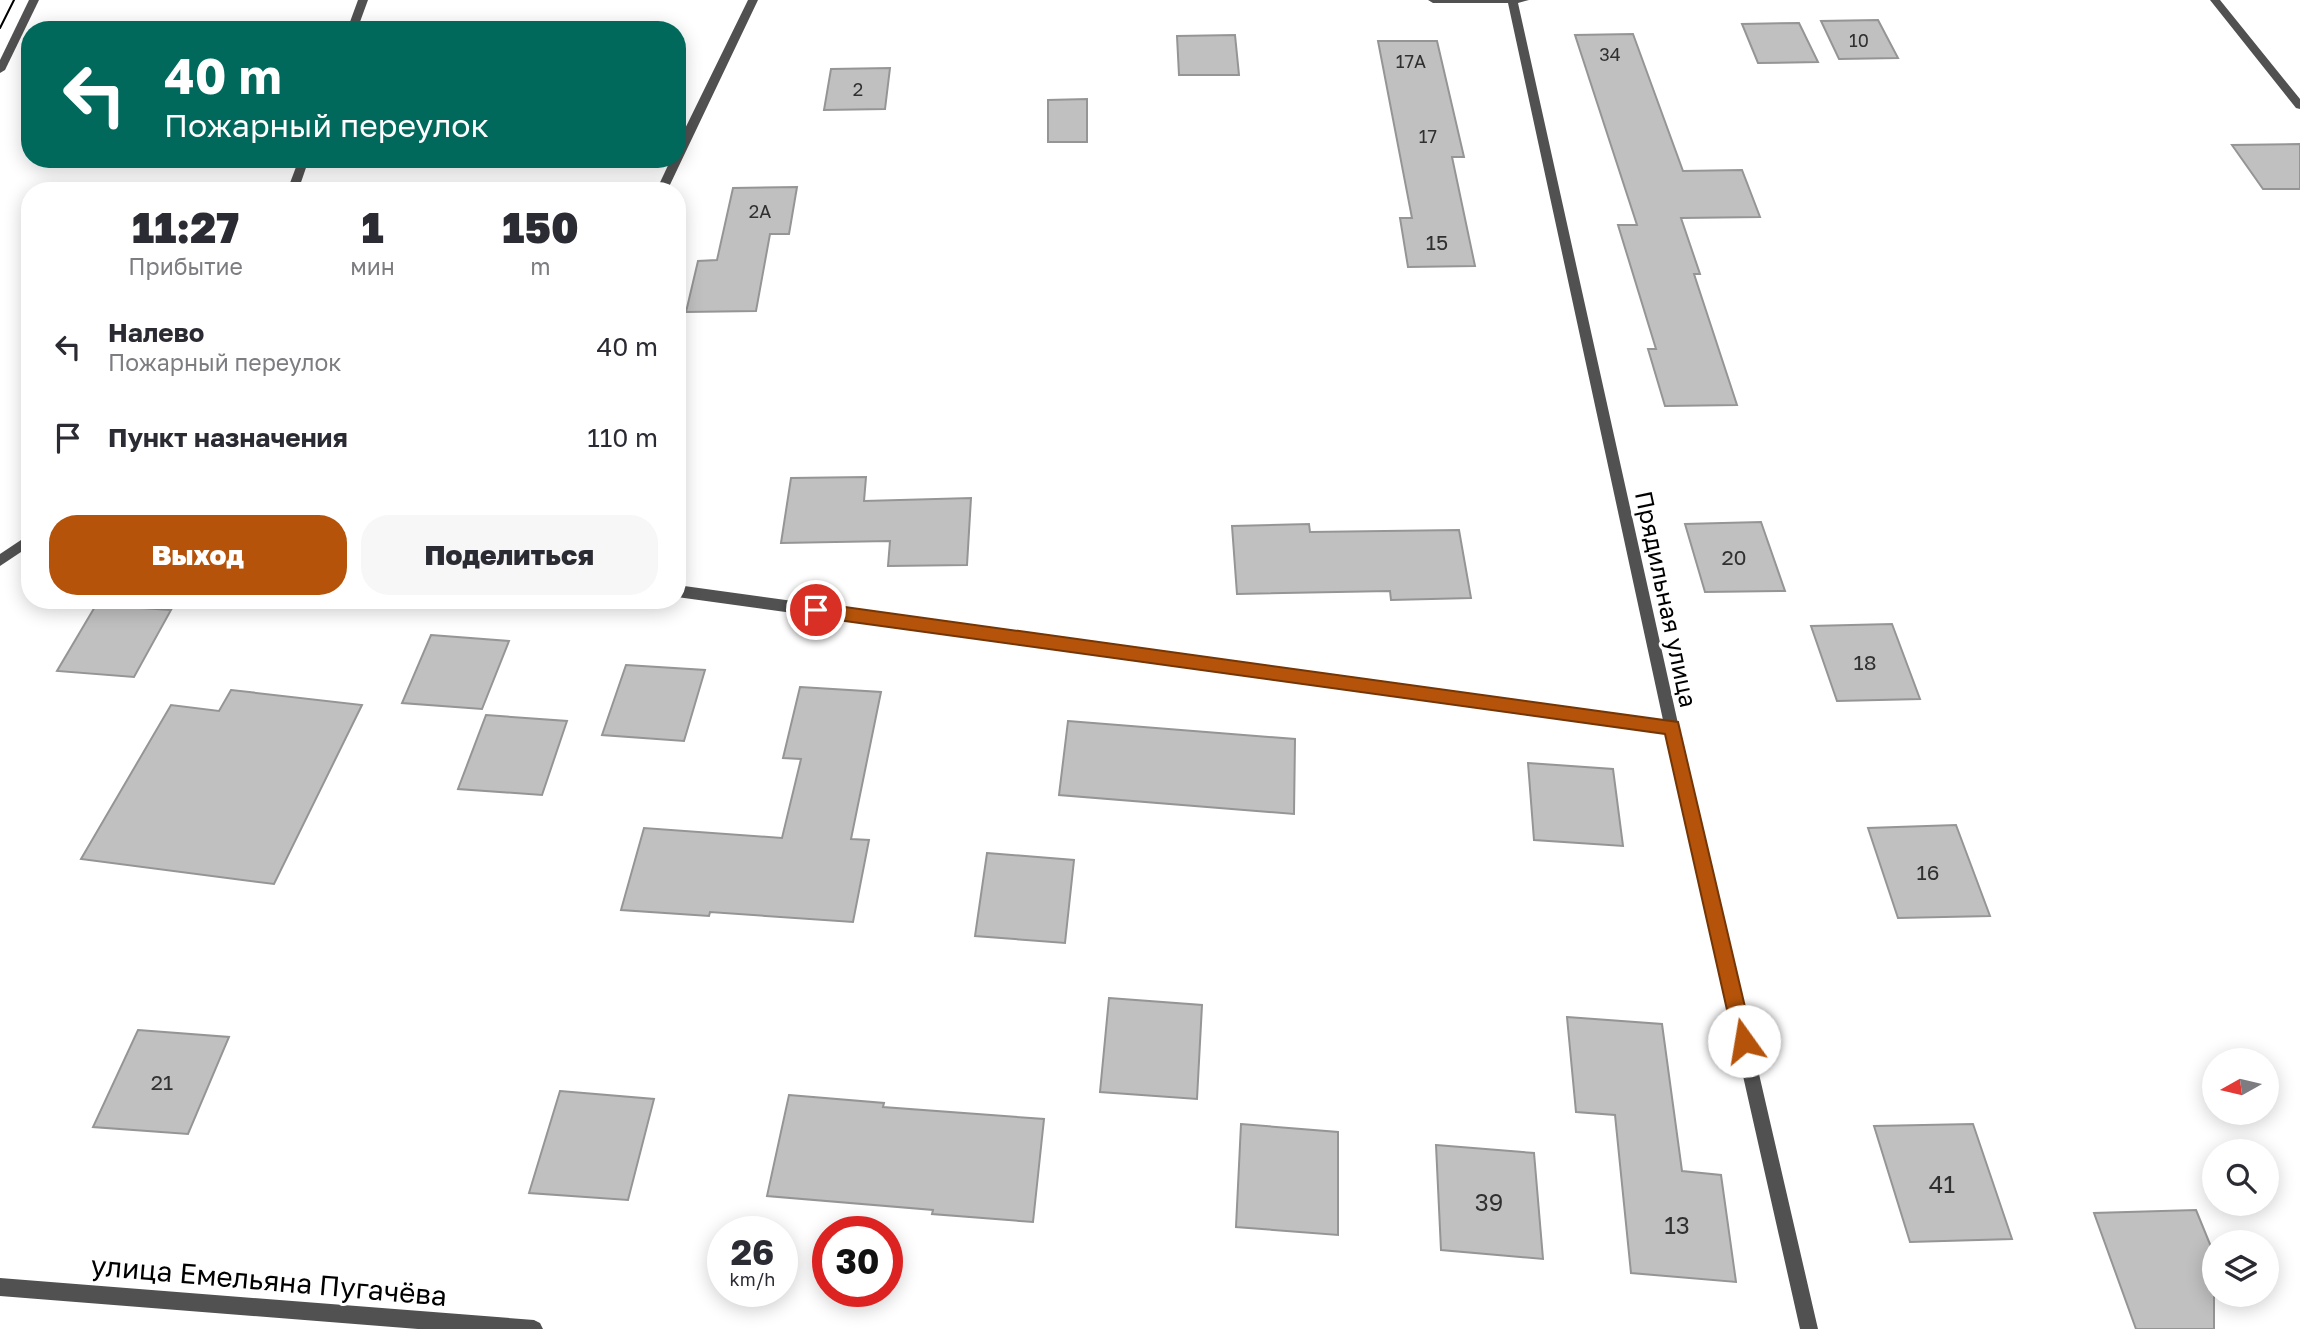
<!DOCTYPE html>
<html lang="ru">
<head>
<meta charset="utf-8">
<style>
	:root { --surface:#fff; --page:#f7f7f7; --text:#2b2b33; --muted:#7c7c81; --accent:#b45309 }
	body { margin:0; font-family:"Golos Text",sans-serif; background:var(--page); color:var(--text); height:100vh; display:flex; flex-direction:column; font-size:26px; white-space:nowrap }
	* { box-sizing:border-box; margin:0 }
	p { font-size:23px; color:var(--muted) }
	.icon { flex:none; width:38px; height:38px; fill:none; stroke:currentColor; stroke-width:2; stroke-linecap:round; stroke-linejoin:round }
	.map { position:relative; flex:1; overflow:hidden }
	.drawer { position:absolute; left:21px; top:182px; width:665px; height:427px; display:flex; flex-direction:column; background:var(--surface); border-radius:28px; box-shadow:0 4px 18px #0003 }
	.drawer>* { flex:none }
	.guide { position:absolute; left:21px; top:21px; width:665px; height:147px; border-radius:28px; box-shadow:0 4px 18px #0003; background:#00695c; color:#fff; overflow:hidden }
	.needle { width:46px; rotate:262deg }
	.fabs { position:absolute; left:2202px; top:1048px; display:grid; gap:14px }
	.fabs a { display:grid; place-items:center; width:77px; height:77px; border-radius:50%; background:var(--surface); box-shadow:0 4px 18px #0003; font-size:35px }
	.speed { position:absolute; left:707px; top:1216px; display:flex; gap:14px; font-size:35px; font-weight:700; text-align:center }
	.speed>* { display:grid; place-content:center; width:91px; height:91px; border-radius:50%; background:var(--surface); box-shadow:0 4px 18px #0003; line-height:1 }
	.speed small { font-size:18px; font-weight:400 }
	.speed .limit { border:10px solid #d22; background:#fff; color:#111 }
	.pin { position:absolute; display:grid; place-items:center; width:60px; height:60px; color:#fff; margin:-30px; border:4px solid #fff; border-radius:50%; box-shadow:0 2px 7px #0007 }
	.me { position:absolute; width:77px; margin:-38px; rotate:347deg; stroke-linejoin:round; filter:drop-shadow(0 0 5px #0008) }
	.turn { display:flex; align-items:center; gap:24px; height:147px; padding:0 28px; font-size:32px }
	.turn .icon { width:91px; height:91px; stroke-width:2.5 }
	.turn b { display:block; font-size:49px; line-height:60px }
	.eta { display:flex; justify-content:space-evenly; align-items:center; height:119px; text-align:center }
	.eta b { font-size:42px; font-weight:800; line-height:49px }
	.cta { display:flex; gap:14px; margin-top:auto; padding:14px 28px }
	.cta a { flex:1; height:80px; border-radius:28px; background:var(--accent); color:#fff; font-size:28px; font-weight:800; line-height:80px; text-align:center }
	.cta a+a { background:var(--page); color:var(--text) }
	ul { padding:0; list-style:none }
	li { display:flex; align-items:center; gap:21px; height:91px; padding:0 28px }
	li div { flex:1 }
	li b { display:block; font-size:26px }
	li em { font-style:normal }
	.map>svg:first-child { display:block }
	.building { fill:#c0c0c0; stroke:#959595; stroke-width:2 }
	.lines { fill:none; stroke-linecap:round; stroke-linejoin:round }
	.minor { fill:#515151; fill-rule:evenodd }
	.tertiary { fill:#515151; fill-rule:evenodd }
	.tram { stroke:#000; stroke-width:2 }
	.route { fill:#b45309; stroke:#753606; stroke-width:2 }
	.labels { text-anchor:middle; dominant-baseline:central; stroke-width:6; stroke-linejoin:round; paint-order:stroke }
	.far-number-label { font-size:18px; fill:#303030 }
	.number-label { font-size:21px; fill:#303030 }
	.street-label { font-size:24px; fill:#000; stroke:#fff }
	.near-number-label { font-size:24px; fill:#303030 }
	.near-street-label { font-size:28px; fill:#000; stroke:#fff }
</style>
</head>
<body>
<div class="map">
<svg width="2300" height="1329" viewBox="0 0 2300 1329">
	<rect width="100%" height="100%" fill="#fff"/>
	<path class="building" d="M 1878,20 L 1898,58 L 1839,59 L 1821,21 Z
		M 1799,23 L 1818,62 L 1758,63 L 1742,24 Z
		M 1633,34 L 1683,171 L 1742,170 L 1760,217 L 1681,218 L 1700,274 L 1694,274 L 1737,405 L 1665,406 L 1648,349 L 1656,349 L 1618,225 L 1637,225 L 1575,35 Z
		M 1235,35 L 1239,75 L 1179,75 L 1177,36 Z
		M 1378,41 L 1437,41 L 1464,157 L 1452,157 L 1475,266 L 1408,267 L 1400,218 L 1412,218 Z
		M 890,68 L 885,109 L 824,110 L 831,69 Z
		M 1087,99 L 1087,142 L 1048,142 L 1048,100 Z
		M 2300,144 L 2300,189 L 2263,189 L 2232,145 Z
		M 797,187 L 789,234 L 770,234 L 756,311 L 686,312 L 698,261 L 717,260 L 733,188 Z
		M 866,477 L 864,501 L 971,498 L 967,565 L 888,566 L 890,541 L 781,543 L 791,478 Z
		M 1761,522 L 1785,591 L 1705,592 L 1685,524 Z
		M 1309,524 L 1310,532 L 1459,530 L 1471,598 L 1391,600 L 1390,591 L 1237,594 L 1232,526 Z
		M 96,605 L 171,610 L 134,677 L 57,671 Z
		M 1892,624 L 1920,699 L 1837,701 L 1811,626 Z
		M 431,635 L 509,641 L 482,709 L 402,703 Z
		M 626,665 L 705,670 L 684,741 L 602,735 Z
		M 800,687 L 881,692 L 851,839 L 869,840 L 853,922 L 710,912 L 709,916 L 621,910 L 644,828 L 782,838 L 801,759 L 783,758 Z
		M 231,690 L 362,705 L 274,884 L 81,859 L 171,705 L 219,711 Z
		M 486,715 L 567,721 L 542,795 L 458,789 Z
		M 1068,721 L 1295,739 L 1294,814 L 1059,795 Z
		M 1528,763 L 1613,769 L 1623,846 L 1534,840 Z
		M 1956,825 L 1990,916 L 1898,918 L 1868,828 Z
		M 987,853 L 1074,860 L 1065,943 L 975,936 Z
		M 1109,998 L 1202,1005 L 1197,1099 L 1100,1092 Z
		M 1567,1017 L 1662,1024 L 1682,1171 L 1721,1175 L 1736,1282 L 1631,1273 L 1615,1115 L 1576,1112 Z
		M 138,1030 L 229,1037 L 188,1134 L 93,1127 Z
		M 560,1091 L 654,1099 L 628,1200 L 529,1193 Z
		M 789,1095 L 884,1103 L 883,1107 L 1044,1119 L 1033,1222 L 932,1214 L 933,1210 L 767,1196 Z
		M 1241,1124 L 1338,1132 L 1338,1235 L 1236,1227 Z
		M 1973,1124 L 2012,1239 L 1910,1242 L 1874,1126 Z
		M 1436,1145 L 1534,1153 L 1543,1259 L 1441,1250 Z
		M 2196,1210 L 2214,1254 L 2214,1329 L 2136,1329 L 2094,1213 Z"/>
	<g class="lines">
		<path class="minor" d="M 358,0 L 368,0 L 357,30 L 347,30 Z
			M 748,0 L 758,0 L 667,191 L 656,191 L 671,159 L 677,159 L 677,145 Z
			M 1428,0 L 1529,0 L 1518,3 L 1679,728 L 1818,1329 L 1800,1329 L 1666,734 L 677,597 L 677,585 L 1663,720 L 1508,3 L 1433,3 Z
			M 2210,0 L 2220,0 L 2300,99 L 2300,109 L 2296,108 Z
			M 299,159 L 309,159 L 298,191 L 287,191 Z
			M 30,534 L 30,546 L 0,566 L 0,554 Z
			M 0,1278 L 534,1320 L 540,1323 L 543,1329 L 418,1329 L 0,1296 Z"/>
		<path class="tertiary" d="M 29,0 L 39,0 L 5,70 L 0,73 L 0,60 Z"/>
		<path class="tram" d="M 0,28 L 14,0"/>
	</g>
	<path class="route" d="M 816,603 L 1678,722 L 1753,1041 L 1750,1048 L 1744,1051 L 1737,1048 L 1734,1041 L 1665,734 L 816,617 L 808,610 Z"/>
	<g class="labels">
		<g class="far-number-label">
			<text x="1859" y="40">10</text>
			<text x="1610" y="54">34</text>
			<text x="1411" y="61">17А</text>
			<text x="858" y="89">2</text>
			<text x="1428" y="136">17</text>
			<text x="760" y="211">2А</text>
		</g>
		<g class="number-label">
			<text x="1437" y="242">15</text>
			<text x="1734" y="557">20</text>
			<text x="1865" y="662">18</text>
			<text x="1928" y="872">16</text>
			<text x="162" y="1082">21</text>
		</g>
		<g class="street-label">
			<text transform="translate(1667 599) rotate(78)">Прядильная улица</text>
		</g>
		<g class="near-number-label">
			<text x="1942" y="1183">41</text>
			<text x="1489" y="1201">39</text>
			<text x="1677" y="1224">13</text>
		</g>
		<g class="near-street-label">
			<text transform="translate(269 1280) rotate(5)">улица Емельяна Пугачёва</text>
		</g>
	</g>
</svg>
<div class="fabs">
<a><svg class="needle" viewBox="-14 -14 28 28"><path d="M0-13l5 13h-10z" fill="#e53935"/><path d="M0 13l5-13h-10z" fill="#7c7c81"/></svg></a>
<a><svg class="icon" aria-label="search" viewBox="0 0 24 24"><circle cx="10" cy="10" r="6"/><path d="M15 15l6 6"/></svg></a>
<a><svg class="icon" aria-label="layers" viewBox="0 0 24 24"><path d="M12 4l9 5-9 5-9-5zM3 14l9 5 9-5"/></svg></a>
</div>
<div class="speed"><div>26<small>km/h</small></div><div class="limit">30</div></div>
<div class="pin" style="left:816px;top:610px;background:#d93025"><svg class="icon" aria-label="arrive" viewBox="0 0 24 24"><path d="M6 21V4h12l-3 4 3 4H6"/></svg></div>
<svg class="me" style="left:1744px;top:1041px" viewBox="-20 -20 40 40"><circle r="19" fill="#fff"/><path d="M0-13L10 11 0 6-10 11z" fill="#b45309"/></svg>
<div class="guide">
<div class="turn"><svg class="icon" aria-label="left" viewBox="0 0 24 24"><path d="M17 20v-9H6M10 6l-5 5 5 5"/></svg><div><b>40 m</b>Пожарный переулок</div></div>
</div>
<section class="drawer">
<div class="eta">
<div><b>11:27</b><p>Прибытие</p></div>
<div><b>1</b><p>мин</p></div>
<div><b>150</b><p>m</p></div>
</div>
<ul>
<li><svg class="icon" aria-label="left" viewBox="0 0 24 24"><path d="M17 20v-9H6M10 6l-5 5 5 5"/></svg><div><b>Налево</b><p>Пожарный переулок</p></div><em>40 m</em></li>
<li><svg class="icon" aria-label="arrive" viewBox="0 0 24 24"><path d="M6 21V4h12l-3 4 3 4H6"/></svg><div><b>Пункт назначения</b></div><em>110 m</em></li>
</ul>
<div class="cta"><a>Выход</a><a>Поделиться</a></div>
</section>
</div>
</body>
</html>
